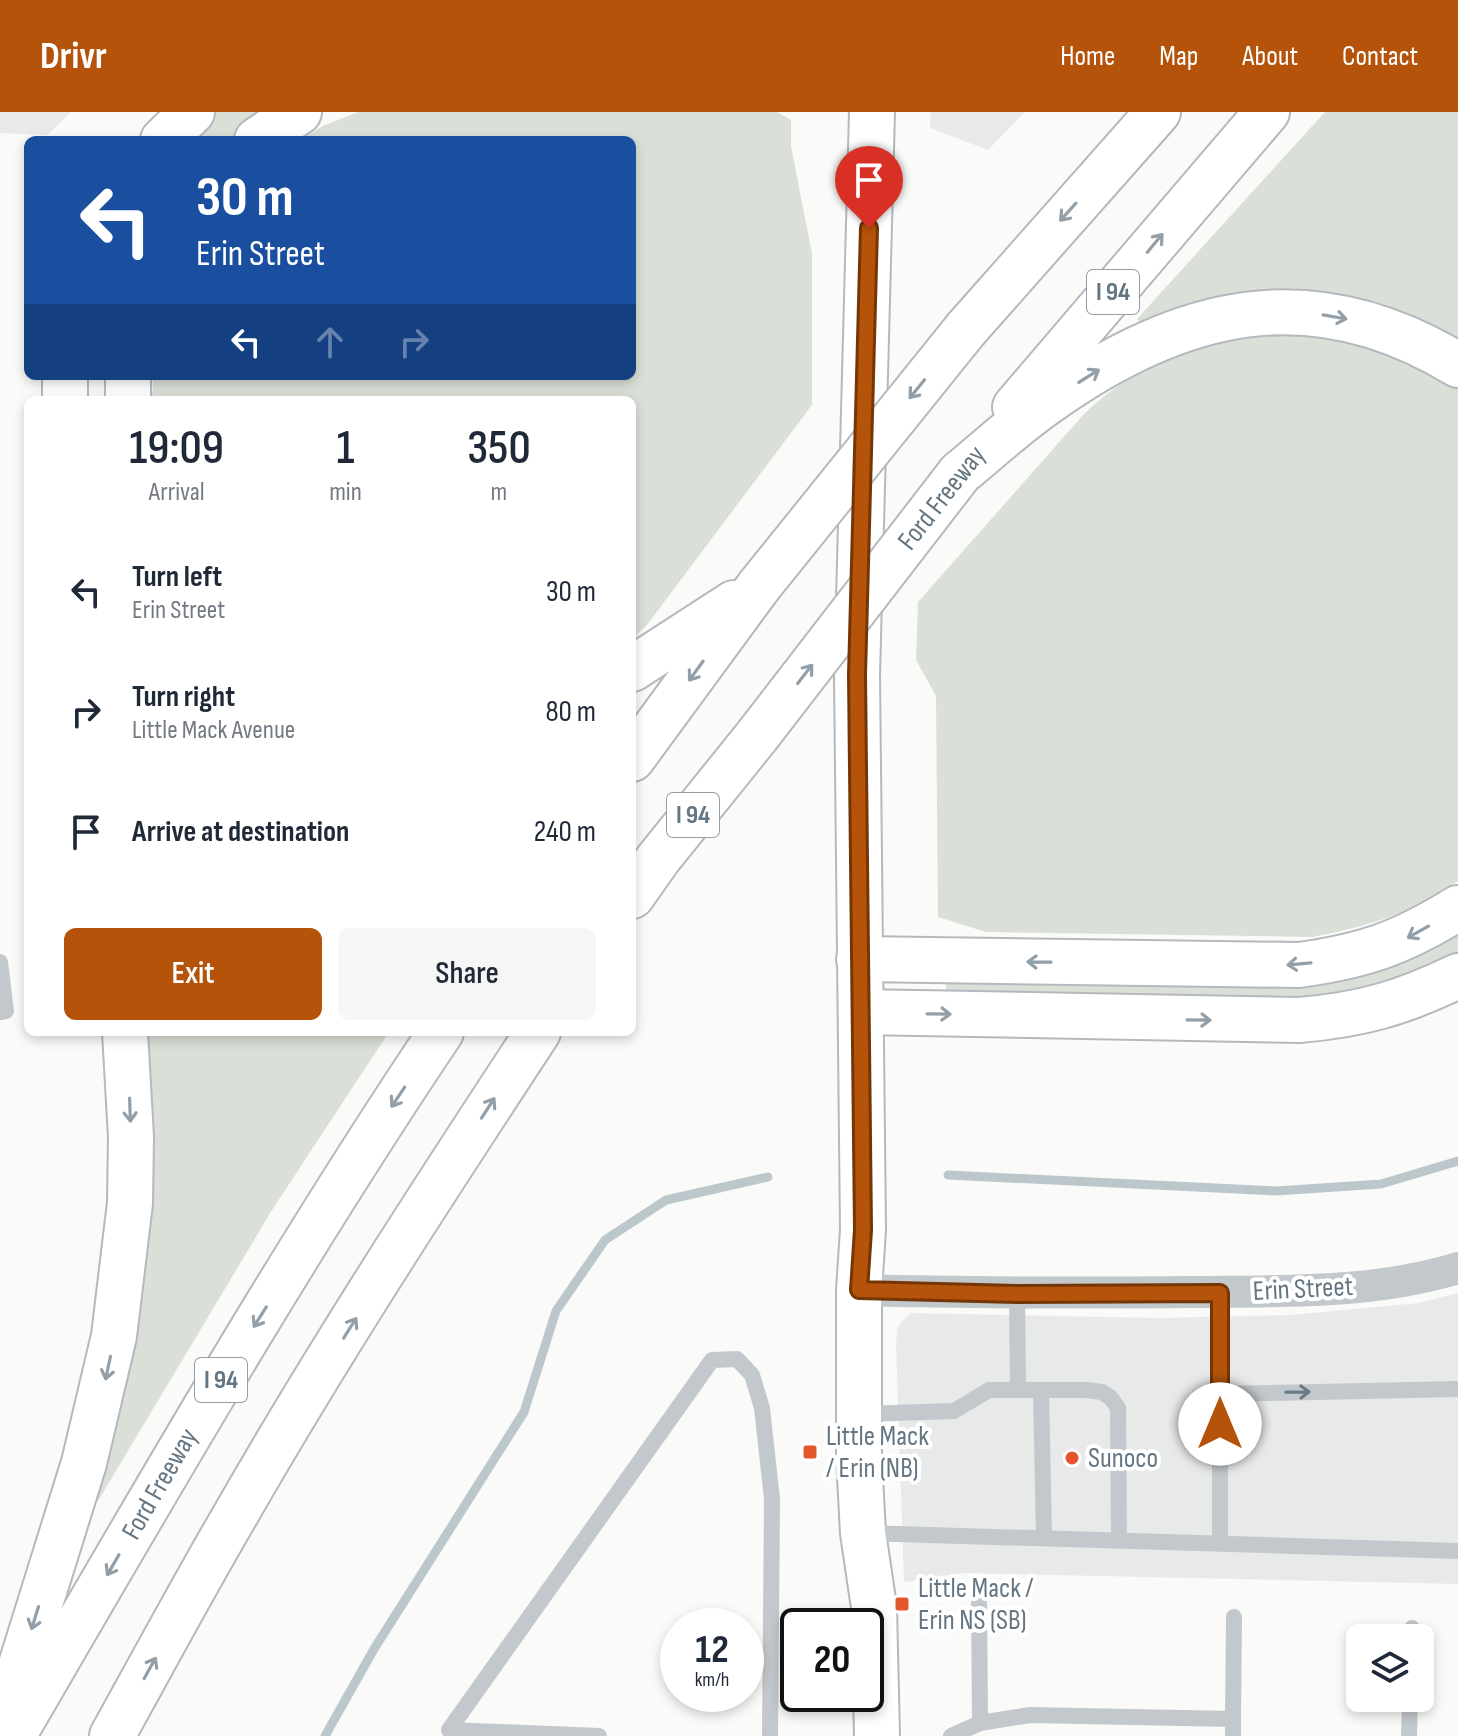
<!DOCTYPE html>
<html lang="en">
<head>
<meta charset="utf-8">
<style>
	:root { --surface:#fff; --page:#f6f6f7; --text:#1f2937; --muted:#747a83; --accent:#b45309 }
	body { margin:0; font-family:"Sofia Sans Condensed",sans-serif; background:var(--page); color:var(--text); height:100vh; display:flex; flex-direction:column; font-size:30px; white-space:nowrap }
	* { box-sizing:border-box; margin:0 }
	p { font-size:26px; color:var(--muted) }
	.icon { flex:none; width:44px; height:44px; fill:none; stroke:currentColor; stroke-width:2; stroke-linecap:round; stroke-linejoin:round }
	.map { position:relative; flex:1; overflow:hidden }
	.details { position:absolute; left:24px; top:284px; width:612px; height:640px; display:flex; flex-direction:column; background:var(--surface); border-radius:12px; box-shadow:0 4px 12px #0003 }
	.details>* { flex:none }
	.banner { position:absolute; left:24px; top:24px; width:612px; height:244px; border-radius:12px; box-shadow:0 4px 12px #0003; background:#1a4fa0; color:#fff; overflow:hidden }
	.controls { position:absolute; left:1346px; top:1512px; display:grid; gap:16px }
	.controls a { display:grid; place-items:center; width:88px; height:88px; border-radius:12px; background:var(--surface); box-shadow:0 4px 12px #0003; font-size:40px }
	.speed { position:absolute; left:660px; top:1496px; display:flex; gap:16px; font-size:40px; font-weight:700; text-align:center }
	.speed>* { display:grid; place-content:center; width:104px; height:104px; border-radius:50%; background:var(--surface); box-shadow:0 4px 12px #0003; line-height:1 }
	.speed small { font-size:20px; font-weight:400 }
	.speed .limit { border:4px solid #111; border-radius:12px; background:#fff; color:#111 }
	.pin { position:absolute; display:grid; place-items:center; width:68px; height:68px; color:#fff; margin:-82px -34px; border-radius:50% 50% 50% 0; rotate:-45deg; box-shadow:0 0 8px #0007 }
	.pin .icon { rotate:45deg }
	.me { position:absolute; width:88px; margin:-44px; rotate:0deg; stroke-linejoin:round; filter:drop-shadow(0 0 6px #0008) }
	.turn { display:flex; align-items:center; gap:28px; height:168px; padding:0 40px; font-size:36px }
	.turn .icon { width:104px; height:104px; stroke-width:2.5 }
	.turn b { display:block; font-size:56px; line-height:68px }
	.lanes { display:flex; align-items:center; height:76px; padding:0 40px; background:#0003; justify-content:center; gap:40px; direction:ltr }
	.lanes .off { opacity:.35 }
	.eta { display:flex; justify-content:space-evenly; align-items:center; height:136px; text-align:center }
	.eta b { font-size:48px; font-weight:600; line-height:56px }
	.primary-button { display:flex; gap:16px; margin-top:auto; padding:16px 40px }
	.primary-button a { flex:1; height:92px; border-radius:12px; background:var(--accent); color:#fff; font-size:32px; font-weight:600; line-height:92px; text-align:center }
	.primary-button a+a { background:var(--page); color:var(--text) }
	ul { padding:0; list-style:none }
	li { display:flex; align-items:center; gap:24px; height:120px; padding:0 40px }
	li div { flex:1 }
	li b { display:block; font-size:30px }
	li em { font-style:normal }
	header { display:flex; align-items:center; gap:48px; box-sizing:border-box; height:112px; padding:0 40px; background:var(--accent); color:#fff }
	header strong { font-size:38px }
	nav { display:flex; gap:44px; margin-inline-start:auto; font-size:28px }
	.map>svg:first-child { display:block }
	.built { fill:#e8e9e9 }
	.green { fill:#dadfd7 }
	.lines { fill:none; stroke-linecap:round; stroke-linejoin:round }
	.stream { stroke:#bbc7cb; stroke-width:9 }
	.secondary-casing { stroke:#b3babf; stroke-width:48 }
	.highway-casing { stroke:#b4b9bd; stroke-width:48 }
	.lane { stroke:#c3c8cc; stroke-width:16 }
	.street { stroke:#c3c8cc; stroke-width:32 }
	.secondary { stroke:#fff; stroke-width:44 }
	.highway { stroke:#fff; stroke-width:44 }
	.highway-bridge-casing { stroke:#b4b9bd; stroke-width:48; stroke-linecap:butt }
	.highway-bridge { stroke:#fff; stroke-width:44 }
	.oneway { stroke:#939fa8 }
	.oneway2 { stroke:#6a7a87 }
	.route-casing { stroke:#753606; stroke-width:20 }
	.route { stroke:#b45309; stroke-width:14 }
	.poi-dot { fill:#e4572e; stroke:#fff; stroke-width:3 }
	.labels { text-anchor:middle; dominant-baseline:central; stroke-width:8; stroke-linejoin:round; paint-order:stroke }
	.shield { fill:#fff; stroke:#939fa8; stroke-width:2 }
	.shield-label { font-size:26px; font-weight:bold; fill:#657683 }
	.street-label { font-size:28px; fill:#657683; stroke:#fff }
	.poi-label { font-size:28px; fill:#657683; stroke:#fff; text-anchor:start }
</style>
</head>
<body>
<header>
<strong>Drivr</strong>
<nav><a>Home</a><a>Map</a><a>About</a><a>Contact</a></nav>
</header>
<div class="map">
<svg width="1458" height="1624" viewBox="0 0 1458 1624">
	<rect width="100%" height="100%" fill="#fafaf8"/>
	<path class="built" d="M 0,0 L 71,0 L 47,23 L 0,21 Z
		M 931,0 L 1025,0 L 988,38 L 930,16 Z
		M 1458,1181 L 1458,1472 L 964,1461 L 904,1470 L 896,1230 L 898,1214 L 910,1201 L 1159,1206 L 1291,1203 L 1419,1191 Z"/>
	<path class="green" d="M 217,0 L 267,0 L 231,28 L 185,28 Z
		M 358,0 L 777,0 L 791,8 L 791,34 L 812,142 L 812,293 L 647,513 L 632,527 L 632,288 L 152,288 L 153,264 L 632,264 L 632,28 L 300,28 L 323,14 Z
		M 1325,0 L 1458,0 L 1458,231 L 1144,213 L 1137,207 Z
		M 1285,222 C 1356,228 1397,239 1458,277 L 1458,769 C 1416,801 1364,815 1313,825 L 986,820 L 938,805 L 936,584 L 916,548 L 918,490 L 1085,301 C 1149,242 1200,231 1285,222 Z
		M 1458,815 L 1458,849 L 1330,892 L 946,887 L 946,866 L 1267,873 Z
		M 142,920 L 389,920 L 272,1098 L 98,1389 L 90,1385 Z"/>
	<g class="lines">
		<path class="stream" d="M 948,1063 L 1276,1079 L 1381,1072 L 1458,1049
			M 325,1624 L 374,1537 L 524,1300 L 556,1199 L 605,1128 L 666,1088 L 768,1065"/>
		<defs>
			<path id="secondary" d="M 872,0 L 857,563 L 863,1118 L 859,1178 L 859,1346 L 863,1421 L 874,1495 L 877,1624"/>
			<path id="highway" d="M 163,28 L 192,0
				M 257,28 L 299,0
				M 966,217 L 1158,0
				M 65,264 L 65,288
				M 128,288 L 128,264
				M 1015,295 L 1267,0
				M 960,361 C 988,338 1015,313 1045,292 C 1179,196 1310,163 1458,253
				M 632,557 L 734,491
				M 632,647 L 759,474
				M 632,784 L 658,747 L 757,624
				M 859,847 L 1299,853 C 1364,844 1402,831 1458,796
				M 861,900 L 1299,908 C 1361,903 1402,891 1458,864
				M 6,1601 L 84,1351 L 114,1224 L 130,1091 L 131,1025 L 125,920
				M 13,1624 C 151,1387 288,1148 441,920
				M 112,1624 C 152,1552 191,1479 233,1407 C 328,1241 433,1080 538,920"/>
		</defs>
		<use href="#secondary" class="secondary-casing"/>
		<use href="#highway" class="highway-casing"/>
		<path class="lane" d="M 0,850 L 6,899 L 0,900
			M 1017,1182 L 1018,1278
			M 1041,1278 L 1044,1426
			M 1220,1282 L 1458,1277
			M 862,1302 L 954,1299 L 989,1278 L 1086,1278 L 1102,1280 L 1111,1286 L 1118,1296 L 1119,1429
			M 864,1421 L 1458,1439
			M 1220,1432 L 1220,1181
			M 979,1485 L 980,1611
			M 1412,1526 L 1412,1516
			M 1233,1607 L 1234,1505
			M 599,1624 L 449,1618 L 712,1248 L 737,1247 L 752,1263 L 762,1296 L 772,1387 L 770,1624
			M 951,1624 L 980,1611 L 1030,1603 L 1233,1607 L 1233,1624
			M 1409,1624 L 1410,1586"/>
		<path class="street" d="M 859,1178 C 970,1181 1081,1181 1193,1180 C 1281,1179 1373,1182 1458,1156"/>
		<use href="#secondary" class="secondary"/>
		<use href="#highway" class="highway"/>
		<defs>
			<path id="highway-bridge" d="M 759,474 L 966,217
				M 757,624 L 960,361"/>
		</defs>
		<use href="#highway-bridge" class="highway-bridge-casing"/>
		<use href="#highway-bridge" class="highway-bridge"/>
	</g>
	<defs><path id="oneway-shaft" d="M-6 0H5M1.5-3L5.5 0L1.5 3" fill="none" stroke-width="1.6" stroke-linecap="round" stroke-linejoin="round" transform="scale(2)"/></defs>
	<g class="oneway">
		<use href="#oneway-shaft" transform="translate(1068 100) rotate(132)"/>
		<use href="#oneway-shaft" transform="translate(1155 131) rotate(-50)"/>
		<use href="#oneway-shaft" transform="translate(1335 205) rotate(10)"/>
		<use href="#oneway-shaft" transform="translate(1089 264) rotate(-32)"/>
		<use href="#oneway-shaft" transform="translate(917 277) rotate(129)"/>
		<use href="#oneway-shaft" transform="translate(696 559) rotate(126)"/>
		<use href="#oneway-shaft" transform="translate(805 562) rotate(-52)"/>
		<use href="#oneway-shaft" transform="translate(1418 820) rotate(151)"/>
		<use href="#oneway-shaft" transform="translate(1039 850) rotate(-179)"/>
		<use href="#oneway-shaft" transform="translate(1299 852) rotate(175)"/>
		<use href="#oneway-shaft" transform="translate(939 902) rotate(1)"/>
		<use href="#oneway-shaft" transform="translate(1199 908) rotate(1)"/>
		<use href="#oneway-shaft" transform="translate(398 985) rotate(124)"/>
		<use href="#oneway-shaft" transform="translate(488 996) rotate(-57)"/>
		<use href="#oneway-shaft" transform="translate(130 998) rotate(88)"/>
		<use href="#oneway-shaft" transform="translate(260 1205) rotate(122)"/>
		<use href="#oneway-shaft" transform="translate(350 1216) rotate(-58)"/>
		<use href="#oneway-shaft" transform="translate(108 1256) rotate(102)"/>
		<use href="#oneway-shaft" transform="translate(113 1453) rotate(120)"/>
		<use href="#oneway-shaft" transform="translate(35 1506) rotate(107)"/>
		<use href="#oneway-shaft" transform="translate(150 1556) rotate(-61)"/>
	</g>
	<use class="oneway2" href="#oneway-shaft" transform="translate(1298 1280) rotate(-1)"/>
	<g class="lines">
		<defs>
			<path id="route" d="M 869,116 L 857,563 L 863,1118 L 859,1178 L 1017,1182 L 1220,1181 L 1220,1312"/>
		</defs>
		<use href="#route" class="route-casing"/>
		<use href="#route" class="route"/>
	</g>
	<g class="poi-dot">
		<rect x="802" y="1332" width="16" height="16" rx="4"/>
		<circle cx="1072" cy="1346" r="8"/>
		<rect x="894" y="1484" width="16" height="16" rx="4"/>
	</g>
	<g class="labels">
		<g class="shield">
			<rect x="1087" y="158" width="52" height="44" rx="6"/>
			<rect x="667" y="681" width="52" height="44" rx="6"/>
			<rect x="195" y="1246" width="52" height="44" rx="6"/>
		</g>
		<g class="shield-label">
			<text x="1113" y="180">I 94</text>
			<text x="693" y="703">I 94</text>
			<text x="221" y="1268">I 94</text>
		</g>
		<g class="street-label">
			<text transform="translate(942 386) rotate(-52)">Ford Freeway</text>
			<text transform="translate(1303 1177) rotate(-3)">Erin Street</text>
			<text transform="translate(160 1372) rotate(-60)">Ford Freeway</text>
		</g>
		<g class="poi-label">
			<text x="826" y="1324">Little Mack<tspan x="826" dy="32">/ Erin (NB)</tspan></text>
			<text x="1088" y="1346">Sunoco</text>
			<text x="918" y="1476">Little Mack /<tspan x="918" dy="32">Erin NS (SB)</tspan></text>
		</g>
	</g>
</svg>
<div class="controls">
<a><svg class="icon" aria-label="layers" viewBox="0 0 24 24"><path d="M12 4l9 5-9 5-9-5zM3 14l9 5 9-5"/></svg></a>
</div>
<div class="speed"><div>12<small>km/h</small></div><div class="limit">20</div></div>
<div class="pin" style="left:869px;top:116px;background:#d93025"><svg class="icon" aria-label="arrive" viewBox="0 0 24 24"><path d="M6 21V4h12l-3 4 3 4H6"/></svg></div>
<svg class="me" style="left:1220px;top:1312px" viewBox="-20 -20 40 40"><circle r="19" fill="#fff"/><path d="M0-13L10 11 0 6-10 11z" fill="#b45309"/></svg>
<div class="banner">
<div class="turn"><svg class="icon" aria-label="left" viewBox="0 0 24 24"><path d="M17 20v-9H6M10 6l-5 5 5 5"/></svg><div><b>30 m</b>Erin Street</div></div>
<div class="lanes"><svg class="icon" aria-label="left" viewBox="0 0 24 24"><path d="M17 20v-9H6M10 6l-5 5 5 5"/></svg><svg class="icon off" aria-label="ahead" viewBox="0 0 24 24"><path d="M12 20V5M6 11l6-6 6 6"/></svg><svg class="icon off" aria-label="right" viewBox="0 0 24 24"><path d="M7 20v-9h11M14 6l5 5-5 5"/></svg></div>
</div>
<section class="details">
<div class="eta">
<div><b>19:09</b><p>Arrival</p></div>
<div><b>1</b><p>min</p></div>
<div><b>350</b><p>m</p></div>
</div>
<ul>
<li><svg class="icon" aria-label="left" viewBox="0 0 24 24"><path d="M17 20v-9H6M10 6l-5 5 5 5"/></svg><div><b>Turn left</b><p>Erin Street</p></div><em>30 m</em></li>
<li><svg class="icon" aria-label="right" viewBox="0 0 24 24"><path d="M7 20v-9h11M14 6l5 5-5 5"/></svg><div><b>Turn right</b><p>Little Mack Avenue</p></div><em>80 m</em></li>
<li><svg class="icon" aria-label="arrive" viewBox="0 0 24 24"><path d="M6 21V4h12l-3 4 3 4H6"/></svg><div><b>Arrive at destination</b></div><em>240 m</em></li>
</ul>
<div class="primary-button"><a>Exit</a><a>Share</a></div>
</section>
</div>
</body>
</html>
